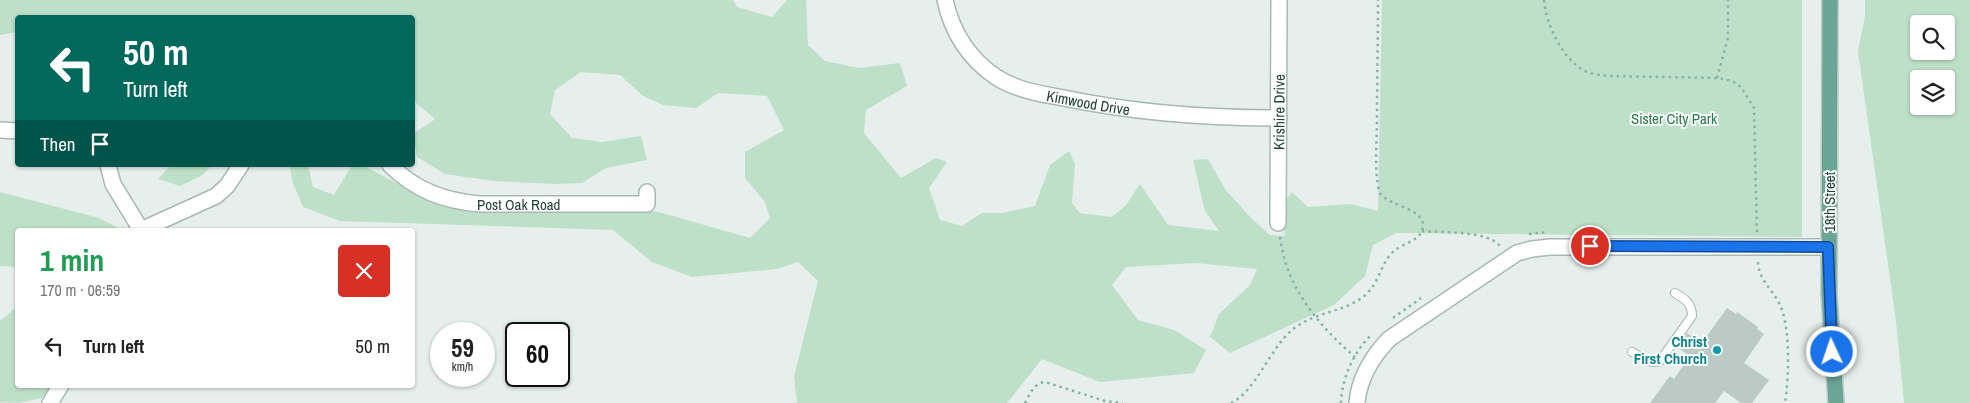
<!DOCTYPE html>
<html lang="en">
<head>
<meta charset="utf-8">
<style>
	:root { --surface:#fff; --page:#f2f2f2; --text:#222; --muted:#767676 }
	body { margin:0; font-family:"Archivo Narrow",sans-serif; background:var(--page); color:var(--text); height:100vh; display:flex; flex-direction:column; font-size:19px; white-space:nowrap }
	* { box-sizing:border-box; margin:0 }
	p { font-size:16px; color:var(--muted) }
	.icon { flex:none; width:28px; height:28px; fill:none; stroke:currentColor; stroke-width:2; stroke-linecap:round; stroke-linejoin:round }
	.map { position:relative; flex:1; overflow:hidden }
	.side { position:absolute; left:15px; top:228px; width:400px; height:160px; display:flex; flex-direction:column; background:var(--surface); border-radius:5px; box-shadow:0 1px 4px #0004 }
	.side>* { flex:none }
	.guide { position:absolute; left:15px; top:15px; width:400px; height:152px; border-radius:5px; box-shadow:0 1px 4px #0004; background:#00695c; color:#fff; overflow:hidden }
	.fabs { position:absolute; left:1910px; top:15px; display:grid; gap:10px }
	.fabs a { display:grid; place-items:center; width:45px; height:45px; border-radius:5px; background:var(--surface); box-shadow:0 1px 4px #0004; font-size:25px }
	.speed { position:absolute; left:430px; top:322px; display:flex; gap:10px; font-size:25px; font-weight:700; text-align:center }
	.speed>* { display:grid; place-content:center; width:65px; height:65px; border-radius:50%; background:var(--surface); box-shadow:0 1px 4px #0004; line-height:1 }
	.speed small { font-size:12px; font-weight:400 }
	.speed .limit { border:2px solid #111; border-radius:8px; background:#fff; color:#111 }
	.pin { position:absolute; display:grid; place-items:center; width:42px; height:42px; color:#fff; margin:-21px; border:2px solid #fff; border-radius:50%; box-shadow:0 1px 5px #0007 }
	.me { position:absolute; width:55px; margin:-28px; rotate:357deg; stroke-linejoin:round; filter:drop-shadow(0 0 4px #0008) }
	.turn { display:flex; align-items:center; gap:18px; height:105px; padding:0 25px; font-size:22px }
	.turn .icon { width:65px; height:65px; stroke-width:2.5 }
	.turn b { display:block; font-size:35px; line-height:42px }
	.then { display:flex; align-items:center; height:48px; padding:0 25px; background:#0003; gap:10px; font-size:19px }
	.round { display:grid; place-items:center; flex:none; width:52px; height:52px; border-radius:5px; background:var(--page) }
	.headline { display:flex; align-items:center; justify-content:space-between; height:85px; padding:0 25px }
	h1 { font-size:30px; font-weight:800; line-height:38px; color:#1e9e55 }
	ul { padding:0; list-style:none }
	li { display:flex; align-items:center; gap:15px; height:65px; padding:0 25px }
	li div { flex:1 }
	li b { display:block; font-size:19px }
	li em { font-style:normal }
	.map>svg:first-child { display:block }
	.green { fill:#bfe0c8; fill-rule:evenodd }
	.building { fill:#bbcac4 }
	.lines { fill:none; stroke-linecap:round; stroke-linejoin:round }
	.service-casing { stroke:#a8b8b2; stroke-width:10 }
	.minor-casing { stroke:#a8b8b2; stroke-width:18 }
	.primary-casing { stroke:#c2cac8; stroke-width:18 }
	.path { stroke:#86b3a5; stroke-width:2.5; stroke-dasharray:2.5 4; stroke-linecap:butt }
	.service { stroke:#fff; stroke-width:8 }
	.minor { stroke:#fff; stroke-width:15 }
	.primary { stroke:#6aa596; stroke-width:15 }
	.route-casing { stroke:#114b97; stroke-width:12 }
	.route { stroke:#1a73e8; stroke-width:9 }
	.culture-dot { fill:#0f9aa8; stroke:#f7fbf9; stroke-width:2 }
	.labels { text-anchor:middle; dominant-baseline:central; stroke-width:4; stroke-linejoin:round; paint-order:stroke }
	.street-label { font-size:15px; fill:#24423a; stroke:#f7fbf9 }
	.park-label { font-size:15px; fill:#2d7a4b; stroke:#f7fbf9 }
	.culture-label { font-size:15px; font-weight:bold; fill:#0d838f; stroke:#f7fbf9; text-anchor:end }
</style>
</head>
<body>
<div class="map">
<svg width="1970" height="403" viewBox="0 0 1970 403">
	<rect width="100%" height="100%" fill="#e6efeb"/>
	<path class="green" d="M 0,0 L 733,0 L 737,7 L 772,17 L 787,0 L 806,0 L 808,45 L 825,61 L 859,68 L 900,63 L 907,86 L 866,110 L 864,133 L 901,178 L 936,158 L 947,162 L 929,188 L 940,220 L 962,226 L 982,213 L 1002,213 L 1035,206 L 1050,165 L 1069,151 L 1075,164 L 1072,203 L 1080,213 L 1112,217 L 1126,205 L 1140,184 L 1168,225 L 1219,231 L 1205,211 L 1193,160 L 1208,159 L 1225,189 L 1251,218 L 1270,235 L 1285,236 L 1280,207 L 1292,192 L 1308,207 L 1351,204 L 1378,211 L 1382,0 L 1802,0 L 1802,237 L 1396,233 L 1373,245 L 1365,276 L 1334,305 L 1230,353 L 1210,337 L 1219,314 L 1250,285 L 1257,269 L 1196,263 L 1126,267 L 1112,285 L 1138,320 L 1174,330 L 1206,350 L 1194,373 L 1100,382 L 1042,359 L 1007,403 L 797,403 L 794,377 L 818,281 L 798,262 L 777,269 L 692,277 L 652,262 L 613,230 L 340,221 L 303,207 L 293,183 L 289,165 L 308,165 L 313,187 L 334,195 L 352,165 L 362,165 L 429,200 L 466,209 L 614,207 L 659,212 L 750,238 L 770,218 L 765,202 L 745,178 L 745,152 L 784,130 L 767,96 L 718,93 L 696,108 L 663,105 L 643,96 L 620,75 L 581,72 L 555,90 L 550,114 L 572,138 L 602,142 L 641,136 L 647,160 L 606,168 L 582,183 L 554,184 L 494,181 L 445,174 L 417,157 L 413,134 L 435,119 L 413,100 L 412,18 L 18,18 L 17,32 L 0,35 Z
		M 1865,0 L 1970,0 L 1970,403 L 1904,403 L 1896,321 L 1858,51 L 1865,16 ZM 1919,24 L 1946,24 L 1946,51 L 1919,51 ZM 1919,79 L 1946,79 L 1946,106 L 1919,106 Z
		M 171,165 L 212,165 L 203,175 L 180,186 L 158,179 Z
		M 0,192 L 99,218 L 122,230 L 18,230 L 17,267 L 0,266 Z
		M 17,307 L 18,385 L 51,385 L 42,398 L 18,403 L 0,402 L 0,321 Z"/>
	<path class="building" d="M 1727,308 L 1736,314 L 1737,312 L 1758,327 L 1757,329 L 1764,334 L 1744,363 L 1769,380 L 1752,403 L 1741,403 L 1724,391 L 1715,403 L 1650,403 L 1670,376 L 1674,379 L 1690,356 L 1677,347 L 1687,333 L 1701,343 L 1706,335 L 1707,336 Z"/>
	<g class="lines">
		<defs>
			<path id="service" d="M 1632,352 C 1642,357 1650,365 1660,361 L 1692,316 C 1692,303 1685,299 1675,293"/>
			<g id="minor">
				<path id="s1" d="M 945,0 C 952,32 968,58 996,77 C 1016,90 1041,94 1064,98 C 1135,113 1207,118 1279,118"/>
				<path d="M 0,130 L 18,131"/>
				<path d="M 108,165 L 113,184 L 141,230"/>
				<path id="s2" d="M 390,165 C 415,190 444,201 480,204 L 647,204 L 647,192"/>
				<path id="s3" d="M 1278,223 L 1279,0"/>
				<path d="M 141,230 L 216,196 L 227,186 L 241,165"/>
				<path d="M 50,403 L 61,385"/>
				<path d="M 1357,403 C 1359,378 1372,357 1389,339 L 1517,253 L 1532,249 L 1550,247 L 1828,247"/>
			</g>
			<path id="primary" d="M 1830,0 L 1829,293 L 1836,403"/>
		</defs>
		<use href="#service" class="service-casing"/>
		<use href="#minor" class="minor-casing"/>
		<use href="#primary" class="primary-casing"/>
		<path class="path" d="M 1544,0 C 1546,24 1562,59 1585,71 C 1592,74 1600,75 1608,76 L 1719,78 L 1732,81 L 1741,87 L 1754,108 L 1757,234
			M 1717,78 L 1728,38 L 1728,0
			M 1422,231 C 1442,233 1487,230 1500,246
			M 1529,234 L 1548,232
			M 1280,237 C 1286,287 1318,325 1355,357
			M 1758,262 C 1759,280 1771,288 1779,303 C 1791,326 1789,377 1785,403
			M 1393,318 L 1421,298
			M 1025,403 C 1030,394 1034,383 1045,382 L 1105,401 L 1123,403
			M 1231,403 C 1254,393 1270,349 1291,331 C 1312,312 1342,313 1363,297 C 1380,284 1380,263 1394,251 C 1402,244 1418,241 1422,231 C 1430,208 1388,207 1380,193 C 1378,190 1378,183 1377,179 C 1375,159 1377,138 1377,118 C 1377,79 1378,39 1378,0
			M 1341,403 C 1342,378 1353,353 1371,335"/>
		<use href="#service" class="service"/>
		<use href="#minor" class="minor"/>
		<use href="#primary" class="primary"/>
	</g>
	<g class="lines">
		<defs>
			<path id="route" d="M 1590,246 L 1828,247 L 1832,352"/>
		</defs>
		<use href="#route" class="route-casing"/>
		<use href="#route" class="route"/>
	</g>
	<circle class="culture-dot" cx="1717" cy="350" r="5"/>
	<g class="labels">
		<g class="street-label">
			<text stroke="none"><textPath href="#s1" startOffset="191">Kimwood Drive</textPath></text>
			<text stroke="none"><textPath href="#s3" startOffset="111">Krishire Drive</textPath></text>
			<text transform="translate(1829 202) rotate(-90)">18th Street</text>
			<text stroke="none"><textPath href="#s2" startOffset="139">Post Oak Road</textPath></text>
		</g>
		<g class="park-label">
			<text x="1674" y="118">Sister City Park</text>
		</g>
		<g class="culture-label">
			<text x="1707" y="341">Christ<tspan x="1707" dy="17">First Church</tspan></text>
		</g>
	</g>
</svg>
<div class="fabs">
<a><svg class="icon" aria-label="search" viewBox="0 0 24 24"><circle cx="10" cy="10" r="6"/><path d="M15 15l6 6"/></svg></a>
<a><svg class="icon" aria-label="layers" viewBox="0 0 24 24"><path d="M12 4l9 5-9 5-9-5zM3 14l9 5 9-5"/></svg></a>
</div>
<div class="speed"><div>59<small>km/h</small></div><div class="limit">60</div></div>
<div class="pin" style="left:1590px;top:246px;background:#d93025"><svg class="icon" aria-label="arrive" viewBox="0 0 24 24"><path d="M6 21V4h12l-3 4 3 4H6"/></svg></div>
<svg class="me" style="left:1832px;top:352px" viewBox="-20 -20 40 40"><circle r="17" fill="#1a73e8" stroke="#fff" stroke-width="3"/><path d="M0-11L8 9 0 5-8 9z" fill="#fff"/></svg>
<div class="guide">
<div class="turn"><svg class="icon" aria-label="left" viewBox="0 0 24 24"><path d="M17 20v-9H6M10 6l-5 5 5 5"/></svg><div><b>50 m</b>Turn left</div></div>
<div class="then">Then<svg class="icon" aria-label="arrive" viewBox="0 0 24 24"><path d="M6 21V4h12l-3 4 3 4H6"/></svg></div>
</div>
<section class="side">
<div class="headline"><div><h1>1 min</h1><p>170 m · 06:59</p></div><a class="round" style="background:#d93025;color:#fff"><svg class="icon" aria-label="close" viewBox="0 0 24 24"><path d="M6 6l12 12M18 6L6 18"/></svg></a></div>
<ul>
<li><svg class="icon" aria-label="left" viewBox="0 0 24 24"><path d="M17 20v-9H6M10 6l-5 5 5 5"/></svg><div><b>Turn left</b></div><em>50 m</em></li>
</ul>
</section>
</div>
</body>
</html>
